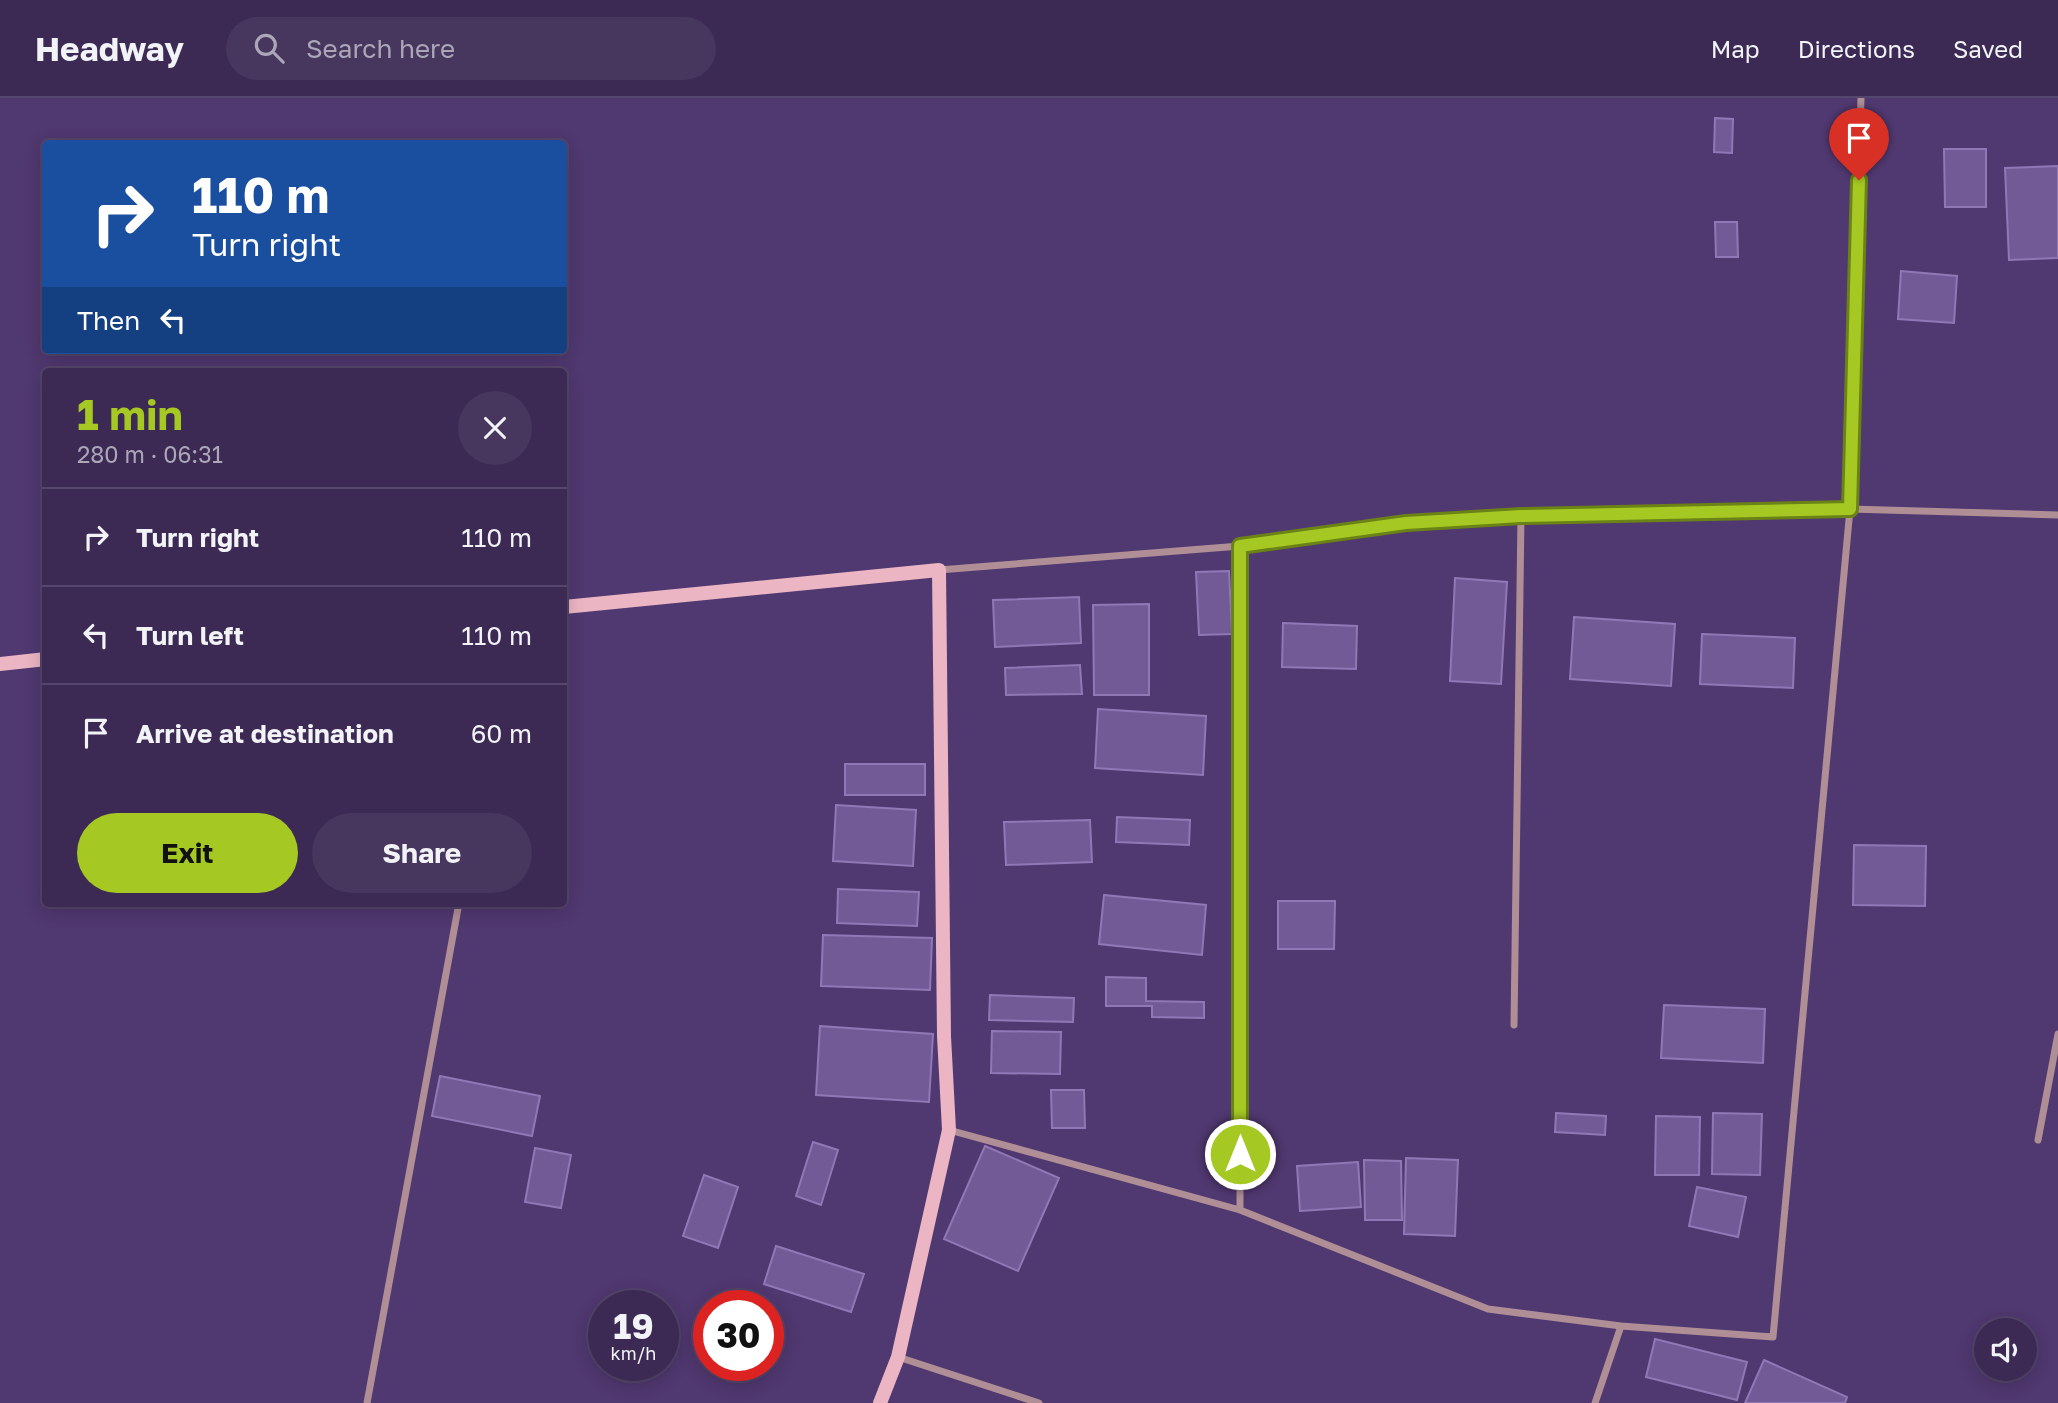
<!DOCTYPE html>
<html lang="en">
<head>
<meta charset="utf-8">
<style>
	:root { --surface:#3c2a54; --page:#47365e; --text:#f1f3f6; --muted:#aca7b8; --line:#55466b; --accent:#a5c822 }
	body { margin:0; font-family:"Golos Text",sans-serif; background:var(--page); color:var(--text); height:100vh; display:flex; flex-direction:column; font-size:26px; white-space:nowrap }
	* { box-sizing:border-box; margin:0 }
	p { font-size:23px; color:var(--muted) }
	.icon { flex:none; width:38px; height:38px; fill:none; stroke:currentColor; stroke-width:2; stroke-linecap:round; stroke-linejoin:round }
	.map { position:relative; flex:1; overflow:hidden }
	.panel { position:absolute; left:42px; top:270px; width:525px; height:539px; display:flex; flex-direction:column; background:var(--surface); border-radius:7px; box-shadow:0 4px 18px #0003,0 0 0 2px var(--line) }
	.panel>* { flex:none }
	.guide { position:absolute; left:42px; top:42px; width:525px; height:214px; border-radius:7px; box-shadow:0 4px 18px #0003,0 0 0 2px var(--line); background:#1a4fa0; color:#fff; overflow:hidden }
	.buttons { position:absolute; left:1974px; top:1220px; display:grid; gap:14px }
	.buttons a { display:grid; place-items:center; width:63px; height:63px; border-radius:50%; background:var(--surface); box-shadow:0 4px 18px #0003,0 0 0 2px var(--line); font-size:35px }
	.speed { position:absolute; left:588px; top:1192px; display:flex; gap:14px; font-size:35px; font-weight:700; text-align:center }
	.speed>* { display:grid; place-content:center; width:91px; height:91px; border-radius:50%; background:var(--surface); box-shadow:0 4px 18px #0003,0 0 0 2px var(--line); line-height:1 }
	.speed small { font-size:18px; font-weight:400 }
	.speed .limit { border:10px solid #d22; background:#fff; color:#111 }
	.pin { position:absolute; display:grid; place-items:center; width:60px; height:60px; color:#fff; margin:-72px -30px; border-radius:50% 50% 50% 0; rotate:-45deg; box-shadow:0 0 7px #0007 }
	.pin .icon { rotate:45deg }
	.me { position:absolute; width:77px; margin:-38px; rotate:0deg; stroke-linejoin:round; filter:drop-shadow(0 0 5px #0008) }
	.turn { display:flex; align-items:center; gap:24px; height:147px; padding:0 35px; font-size:32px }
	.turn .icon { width:91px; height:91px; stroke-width:2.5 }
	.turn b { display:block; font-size:49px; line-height:60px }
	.then { display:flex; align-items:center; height:66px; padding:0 35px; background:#0003; gap:14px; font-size:26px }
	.round { display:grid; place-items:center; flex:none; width:74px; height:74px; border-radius:37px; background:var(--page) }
	.head { display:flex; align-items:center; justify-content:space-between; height:119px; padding:0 35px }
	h1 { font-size:42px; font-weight:700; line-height:52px; color:var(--accent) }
	.cta { display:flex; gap:14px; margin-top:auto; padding:14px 35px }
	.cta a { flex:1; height:80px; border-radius:42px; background:var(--accent); color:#111; font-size:28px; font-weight:700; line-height:80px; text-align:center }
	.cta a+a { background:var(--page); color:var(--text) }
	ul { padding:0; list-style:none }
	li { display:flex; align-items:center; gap:21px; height:98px; padding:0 35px; border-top:2px solid var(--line) }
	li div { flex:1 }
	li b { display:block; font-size:26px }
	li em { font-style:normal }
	header { display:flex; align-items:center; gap:42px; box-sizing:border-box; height:98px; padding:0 35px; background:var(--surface); border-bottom:2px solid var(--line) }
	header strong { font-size:33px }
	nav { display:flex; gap:38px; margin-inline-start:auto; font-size:24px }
	.search { width:490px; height:63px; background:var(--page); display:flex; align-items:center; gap:18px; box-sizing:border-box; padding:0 24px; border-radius:38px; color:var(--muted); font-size:26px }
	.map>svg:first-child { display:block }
	.building { fill:#725a96; stroke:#9078b6; stroke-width:2 }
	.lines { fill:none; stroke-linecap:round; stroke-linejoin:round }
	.street { stroke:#b08e96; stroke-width:7 }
	.secondary { stroke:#ebb5c3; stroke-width:14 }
	.route-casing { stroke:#6b8216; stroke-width:18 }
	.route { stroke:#a5c822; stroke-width:12 }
</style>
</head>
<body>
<header>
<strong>Headway</strong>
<div class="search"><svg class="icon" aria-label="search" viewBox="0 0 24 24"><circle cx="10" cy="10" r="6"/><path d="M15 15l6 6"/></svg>Search here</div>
<nav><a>Map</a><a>Directions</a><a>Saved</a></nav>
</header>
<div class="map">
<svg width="2058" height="1305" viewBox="0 0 2058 1305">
	<rect width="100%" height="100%" fill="#503870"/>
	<path class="building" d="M 1715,20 L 1733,21 L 1732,55 L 1714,54 Z
		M 1944,51 L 1986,51 L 1986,109 L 1945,109 Z
		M 2058,68 L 2058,160 L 2009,162 L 2005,70 Z
		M 1715,124 L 1737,124 L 1738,159 L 1716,159 Z
		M 1901,173 L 1957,178 L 1954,225 L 1898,221 Z
		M 1229,473 L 1232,536 L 1199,537 L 1196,474 Z
		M 1455,480 L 1507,484 L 1501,586 L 1450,583 Z
		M 1079,499 L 1081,545 L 995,549 L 993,502 Z
		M 1149,506 L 1149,597 L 1094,597 L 1093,507 Z
		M 1574,519 L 1675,526 L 1671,588 L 1570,581 Z
		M 1283,525 L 1357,528 L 1356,571 L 1282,569 Z
		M 1702,536 L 1795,540 L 1793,590 L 1700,586 Z
		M 1080,567 L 1082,596 L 1006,597 L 1005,570 Z
		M 1098,611 L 1206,618 L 1203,677 L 1095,670 Z
		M 845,666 L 925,666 L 925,697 L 845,697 Z
		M 836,707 L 916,712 L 913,768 L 833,763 Z
		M 1117,719 L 1190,722 L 1189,747 L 1116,744 Z
		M 1090,722 L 1092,764 L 1006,767 L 1004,724 Z
		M 1854,747 L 1926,748 L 1925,808 L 1853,807 Z
		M 838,791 L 919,794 L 917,828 L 837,825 Z
		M 1104,797 L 1206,807 L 1202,857 L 1099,846 Z
		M 1278,803 L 1335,803 L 1334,851 L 1278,851 Z
		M 823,837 L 932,840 L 930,892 L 821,888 Z
		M 1106,879 L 1146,880 L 1146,903 L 1204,904 L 1204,920 L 1152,919 L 1152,908 L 1106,908 Z
		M 990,897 L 1074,900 L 1073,924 L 989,922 Z
		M 1664,907 L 1765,911 L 1763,965 L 1661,960 Z
		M 820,928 L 933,936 L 929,1004 L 816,997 Z
		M 992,933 L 1061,934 L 1060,976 L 991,975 Z
		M 440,978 L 540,998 L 532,1038 L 432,1018 Z
		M 1051,992 L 1084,992 L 1085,1030 L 1052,1030 Z
		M 1556,1015 L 1606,1018 L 1605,1037 L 1555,1034 Z
		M 1713,1015 L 1762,1016 L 1760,1077 L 1712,1076 Z
		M 1656,1018 L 1700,1019 L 1699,1077 L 1655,1077 Z
		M 813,1044 L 838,1052 L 821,1107 L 796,1098 Z
		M 985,1048 L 1059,1080 L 1018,1173 L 944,1141 Z
		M 535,1050 L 571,1057 L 561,1110 L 525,1104 Z
		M 1406,1060 L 1458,1062 L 1455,1138 L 1404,1136 Z
		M 1364,1062 L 1401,1063 L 1402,1122 L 1365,1122 Z
		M 1358,1064 L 1361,1109 L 1300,1113 L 1297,1068 Z
		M 704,1077 L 738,1089 L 718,1150 L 683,1138 Z
		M 1697,1089 L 1746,1099 L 1738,1139 L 1689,1128 Z
		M 776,1148 L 864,1176 L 851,1214 L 764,1186 Z
		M 1655,1241 L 1747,1264 L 1737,1302 L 1646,1279 Z
		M 1764,1262 L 1847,1299 L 1845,1305 L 1745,1305 Z"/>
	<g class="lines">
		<path class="street" d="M 1240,448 L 1240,1112
			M 939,472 L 1240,448 L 1407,425 L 1521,418 L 1850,411 L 2058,417
			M 1514,927 L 1521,418
			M 949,1032 L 1240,1112 L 1488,1211 L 1621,1228 L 1773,1239 L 1850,411 L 1861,0
			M 2038,1042 L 2058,936
			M 898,1259 L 1039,1305
			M 367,1305 L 459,805
			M 1595,1305 L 1621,1228"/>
		<path class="secondary" d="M 564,509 L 939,472 L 944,938 L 949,1032 L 898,1259 L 880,1305
			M 0,566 L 46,561"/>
	</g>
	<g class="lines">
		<defs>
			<path id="route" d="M 1240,1056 L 1240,448 L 1406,425 L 1521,418 L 1850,411 L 1859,82"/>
		</defs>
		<use href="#route" class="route-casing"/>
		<use href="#route" class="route"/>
	</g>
</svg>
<div class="buttons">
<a><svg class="icon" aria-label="sound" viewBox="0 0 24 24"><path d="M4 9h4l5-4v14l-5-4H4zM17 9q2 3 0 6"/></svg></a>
</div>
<div class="speed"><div>19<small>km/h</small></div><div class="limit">30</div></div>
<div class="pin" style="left:1859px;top:82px;background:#d93025"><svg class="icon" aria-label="arrive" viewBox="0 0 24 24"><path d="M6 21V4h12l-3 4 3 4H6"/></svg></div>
<svg class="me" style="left:1240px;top:1056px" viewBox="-20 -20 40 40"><circle r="17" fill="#a5c822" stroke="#fff" stroke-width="3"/><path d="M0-11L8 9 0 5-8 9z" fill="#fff"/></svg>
<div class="guide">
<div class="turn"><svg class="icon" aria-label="right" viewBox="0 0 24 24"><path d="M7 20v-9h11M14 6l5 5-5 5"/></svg><div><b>110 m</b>Turn right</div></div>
<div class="then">Then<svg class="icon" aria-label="left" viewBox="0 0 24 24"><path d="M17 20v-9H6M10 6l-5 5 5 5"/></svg></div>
</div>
<section class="panel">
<div class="head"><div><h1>1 min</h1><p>280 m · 06:31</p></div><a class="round"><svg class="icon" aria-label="close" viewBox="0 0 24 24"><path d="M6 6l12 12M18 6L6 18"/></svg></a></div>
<ul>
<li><svg class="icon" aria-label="right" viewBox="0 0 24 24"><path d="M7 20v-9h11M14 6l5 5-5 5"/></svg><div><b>Turn right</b></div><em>110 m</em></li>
<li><svg class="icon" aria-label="left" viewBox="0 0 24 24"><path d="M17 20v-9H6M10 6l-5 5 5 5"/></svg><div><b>Turn left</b></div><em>110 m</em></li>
<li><svg class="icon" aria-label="arrive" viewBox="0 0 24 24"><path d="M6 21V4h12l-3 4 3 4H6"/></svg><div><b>Arrive at destination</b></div><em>60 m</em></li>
</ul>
<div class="cta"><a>Exit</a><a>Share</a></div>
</section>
</div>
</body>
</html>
